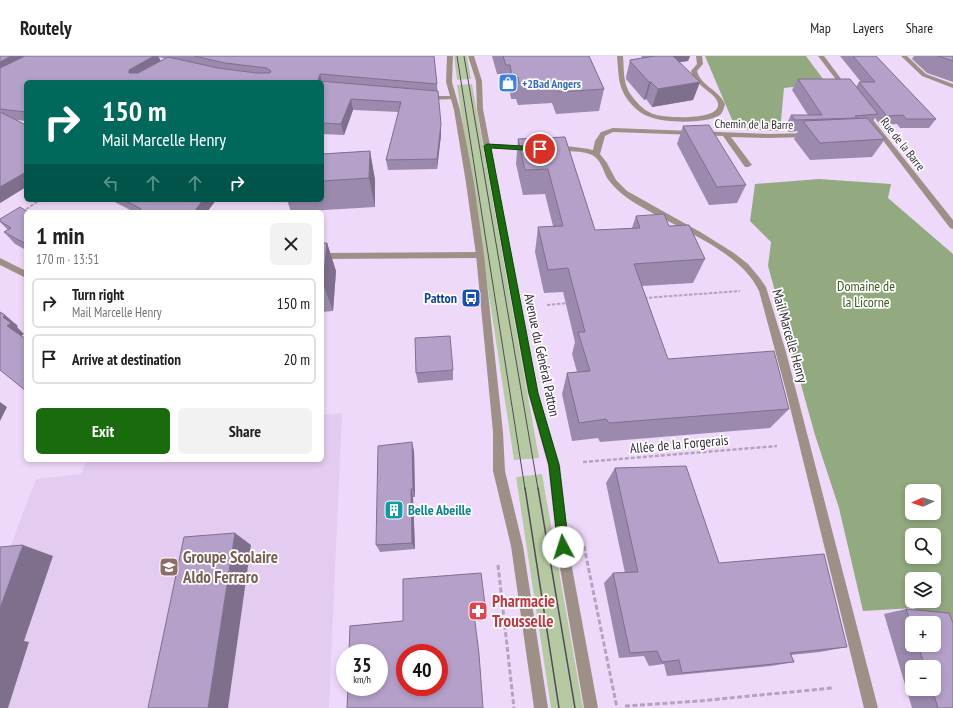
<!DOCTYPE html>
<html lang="en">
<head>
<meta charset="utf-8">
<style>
	:root { --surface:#fff; --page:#f2f2f2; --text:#202124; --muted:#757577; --line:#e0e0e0; --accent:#1a6a0e }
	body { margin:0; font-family:"PT Sans Narrow",sans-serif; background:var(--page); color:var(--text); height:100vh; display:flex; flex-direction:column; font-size:15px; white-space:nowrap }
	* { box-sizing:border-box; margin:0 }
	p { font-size:13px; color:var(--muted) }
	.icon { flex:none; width:22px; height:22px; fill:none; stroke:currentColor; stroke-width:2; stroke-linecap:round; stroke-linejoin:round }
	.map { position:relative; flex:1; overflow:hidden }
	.side { position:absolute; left:24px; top:154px; width:300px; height:252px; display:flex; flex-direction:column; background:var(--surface); border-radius:6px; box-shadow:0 2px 6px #0003 }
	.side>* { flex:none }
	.banner { position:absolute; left:24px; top:24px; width:300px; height:122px; border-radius:6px; box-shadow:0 2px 6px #0003; background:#00695c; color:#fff; overflow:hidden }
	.needle { width:26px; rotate:267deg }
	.fabs { position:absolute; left:905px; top:428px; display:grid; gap:8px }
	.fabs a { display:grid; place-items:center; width:36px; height:36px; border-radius:6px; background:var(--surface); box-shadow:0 2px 6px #0003; font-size:20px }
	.speed { position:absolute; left:336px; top:588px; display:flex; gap:8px; font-size:20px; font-weight:700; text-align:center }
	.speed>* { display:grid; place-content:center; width:52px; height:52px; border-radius:50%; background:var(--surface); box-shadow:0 2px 6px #0003; line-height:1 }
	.speed small { font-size:10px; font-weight:400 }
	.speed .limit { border:6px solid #d22; background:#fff; color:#111 }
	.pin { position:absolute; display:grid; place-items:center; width:34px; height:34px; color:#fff; margin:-17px; border:2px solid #fff; border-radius:50%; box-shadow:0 1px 4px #0007 }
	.me { position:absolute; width:44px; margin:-22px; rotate:355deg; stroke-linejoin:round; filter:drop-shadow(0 0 3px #0008) }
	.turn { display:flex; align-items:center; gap:14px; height:84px; padding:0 12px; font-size:18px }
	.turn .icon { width:52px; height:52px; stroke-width:2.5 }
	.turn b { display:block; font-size:28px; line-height:34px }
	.lanes { display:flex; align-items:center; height:38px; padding:0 12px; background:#0003; justify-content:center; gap:20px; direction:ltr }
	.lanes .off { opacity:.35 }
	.round { display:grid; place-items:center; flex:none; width:42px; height:42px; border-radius:6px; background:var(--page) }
	.summary { display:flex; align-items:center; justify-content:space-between; height:68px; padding:0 12px }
	h1 { font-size:24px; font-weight:700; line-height:30px }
	.primary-button { display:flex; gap:8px; margin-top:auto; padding:8px 12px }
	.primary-button a { flex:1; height:46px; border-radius:6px; background:var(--accent); color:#fff; font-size:16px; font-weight:700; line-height:46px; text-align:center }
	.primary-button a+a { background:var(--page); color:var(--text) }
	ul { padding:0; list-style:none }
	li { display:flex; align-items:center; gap:12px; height:50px; margin:0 8px 6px; padding:0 4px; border:2px solid var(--line); border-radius:6px }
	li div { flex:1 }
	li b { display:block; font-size:15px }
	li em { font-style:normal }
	header { display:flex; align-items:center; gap:24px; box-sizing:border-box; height:56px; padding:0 20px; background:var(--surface); border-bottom:1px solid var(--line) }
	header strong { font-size:19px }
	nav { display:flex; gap:22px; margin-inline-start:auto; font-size:14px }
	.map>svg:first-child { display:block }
	.built { fill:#e4cbf0 }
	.green { fill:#b5caa3 }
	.forest { fill:#93a980; fill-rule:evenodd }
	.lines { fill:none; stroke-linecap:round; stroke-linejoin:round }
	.path-far2 { stroke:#b5a3be; stroke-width:2; stroke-dasharray:3.5 1.5; stroke-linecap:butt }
	.path-far1 { stroke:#b5a3be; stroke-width:2.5; stroke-dasharray:4 2; stroke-linecap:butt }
	.path { stroke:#b5a3be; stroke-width:3; stroke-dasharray:5 2.5; stroke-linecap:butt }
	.service { fill:#9f9087; fill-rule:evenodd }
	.minor { fill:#9f9087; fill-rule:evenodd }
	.tertiary { fill:#9f9087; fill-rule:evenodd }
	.tram-far1 { stroke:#534958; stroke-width:1 }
	.tram { stroke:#534958; stroke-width:1.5 }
	.wall { fill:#9b8aad; fill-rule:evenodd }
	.shaded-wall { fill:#7e708d }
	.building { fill:#b4a0c9; stroke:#7e708d; fill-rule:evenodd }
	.route { fill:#1a6a0e; stroke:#114509 }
	.labels { text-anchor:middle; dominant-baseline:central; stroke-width:3.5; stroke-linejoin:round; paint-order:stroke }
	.far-shop-label { font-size:12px; font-weight:bold; fill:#366cbe; stroke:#fff; text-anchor:start }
	.far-street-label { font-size:12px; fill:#352d39; stroke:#fff }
	.park-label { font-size:14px; fill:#3f5a1e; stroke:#fff }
	.transit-label { font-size:14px; font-weight:bold; fill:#164399; stroke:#fff; text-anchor:end }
	.street-label { font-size:14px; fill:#352d39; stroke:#fff }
	.culture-label { font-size:14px; font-weight:bold; fill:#0d838f; stroke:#fff; text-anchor:start }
	.near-education-label { font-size:17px; font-weight:bold; fill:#785e54; stroke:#fff; text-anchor:start }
	.near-health-label { font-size:17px; font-weight:bold; fill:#be3a42; stroke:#fff; text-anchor:start }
</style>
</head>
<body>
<header>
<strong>Routely</strong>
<nav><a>Map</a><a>Layers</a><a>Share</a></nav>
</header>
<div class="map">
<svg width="953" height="652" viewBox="0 0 953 652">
	<rect width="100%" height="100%" fill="#efd9fa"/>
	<path class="built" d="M 342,357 L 329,652 L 0,652 L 0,518 L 36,423 L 81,418 L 87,404 L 322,404 L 322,359 Z"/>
	<path class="green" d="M 454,0 L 467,0 L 471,23 L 457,24 Z
		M 472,28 L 539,402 L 514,404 L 457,29 Z
		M 542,418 L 583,652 L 551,652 L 516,421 Z"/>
	<path class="forest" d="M 705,0 L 806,0 L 826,27 L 784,32 L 780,75 L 736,73 Z
		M 819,123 L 891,128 L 888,142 L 953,198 L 953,580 L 914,552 L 863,555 L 839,452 L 815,379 L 768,210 L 771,186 L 750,165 L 755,128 ZM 912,435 L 934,435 L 934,457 L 912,457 ZM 912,479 L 934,479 L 934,501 L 912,501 ZM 912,523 L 934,523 L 934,545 L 912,545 Z"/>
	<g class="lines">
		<path class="path-far2" d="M 22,156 L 40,144
			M 644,242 L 740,235
			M 547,249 L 569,247"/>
		<path class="path-far1" d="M 583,406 L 777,390"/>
		<path class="path" d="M 584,490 L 617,652
			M 498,509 L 514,652
			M 625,650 L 699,645 L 832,632"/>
		<path class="service" d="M 901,0 L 907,0 L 926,18 L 953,28 L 953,32 L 922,20 Z
			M 480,196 L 484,199 L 480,202 L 322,203 L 322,197 Z"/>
		<path class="minor" d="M 617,0 L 623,0 C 624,12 623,25 629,36 C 635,45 643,54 653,58 C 664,62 718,65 718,49 C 719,38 695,31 691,15 L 697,8 L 696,0 L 702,0 L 703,8 L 697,15 C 701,30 719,34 725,48 C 724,52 723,56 720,59 C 706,68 665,67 650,61 C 643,59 637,54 632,49 C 617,32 619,20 617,0 Z
			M 818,0 L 824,0 L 848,32 L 848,34 L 844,34 Z
			M 453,40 L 455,41 L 455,43 L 425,44 L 422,42 L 425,40 Z
			M 862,55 L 866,55 L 953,164 L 953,173 L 950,172 L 862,57 Z
			M 613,72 L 768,78 L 808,77 L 811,79 L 808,81 L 768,82 L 731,81 L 752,109 L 748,111 L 745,111 L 723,80 L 613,76 L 605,80 L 600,98 L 607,107 L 616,124 L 627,135 L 702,177 L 734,197 L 748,208 L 759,221 L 766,231 L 786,296 L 878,652 L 864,652 L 786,335 L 759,235 C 738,190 665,169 626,141 C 619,136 612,129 607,122 C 603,114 601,104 592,99 C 582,94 568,96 556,95 L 552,93 C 559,88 584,92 593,94 L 595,85 L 601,76 Z
			M 487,88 L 530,90 L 534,92 L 530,94 L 485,91 L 483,90 Z
			M 0,202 L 26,215 L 26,222 L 0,209 Z"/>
		<path class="tertiary" d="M 447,0 L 453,0 L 452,26 L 460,54 L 474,127 L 484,199 L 503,376 L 505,415 L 523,490 L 548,652 L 534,652 L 511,490 L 493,415 L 493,376 L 476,199 L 466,127 L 454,54 L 446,26 Z
			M 468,0 L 474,0 L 482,25 L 483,53 L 538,337 L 560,409 L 571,506 L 598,652 L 584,652 L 559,506 L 548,409 L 528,337 L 477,53 L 476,25 Z"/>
		<path class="tram-far1" d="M 457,0 L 525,433
			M 464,0 L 538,433"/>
		<path class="tram" d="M 525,432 L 559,652
			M 538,432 L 575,652"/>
	</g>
	<path class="wall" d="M 0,0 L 434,0 L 437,28 L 441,79 L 437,113 L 388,114 L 386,104 L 399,56 L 353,54 L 344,79 L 322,78 L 322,26 L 26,26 L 26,65 L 16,64 L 26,69 L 26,131 L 0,147 ZM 159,1 L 166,3 L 161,5 Z
		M 492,0 L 589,0 L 604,33 L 599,55 L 556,58 L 552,47 L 518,49 L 516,43 L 511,43 L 509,31 L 505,31 L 501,18 L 497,18 Z
		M 641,0 L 690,0 L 688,5 L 679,6 L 700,26 L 693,44 L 652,51 L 646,43 L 644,44 L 626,23 L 626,21 L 630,4 L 642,2 Z
		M 840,0 L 876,0 L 936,63 L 929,72 L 900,72 L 897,68 L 880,69 L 875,62 L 871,68 L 885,83 L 872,101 L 810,104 L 794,83 L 798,75 L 789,76 L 785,71 L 791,59 L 808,59 L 792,34 L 798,23 L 856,31 L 859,26 L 861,26 Z
		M 914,0 L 953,0 L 953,26 L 927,17 L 912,3 Z
		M 683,70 L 746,129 L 737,147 L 709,149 L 677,88 Z
		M 565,81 L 595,174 L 632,172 L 636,160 L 669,170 L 705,203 L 693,227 L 642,230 L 668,303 L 789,353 L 770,372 L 600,386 L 598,382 L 572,385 L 562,338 L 567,317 L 577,316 L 572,298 L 575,286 L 563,236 L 544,237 L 535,196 L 538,171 L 553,170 L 545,138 L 523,139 L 516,108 L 518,83 Z
		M 370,95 L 375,124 L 375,151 L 291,156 L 287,144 L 322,144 L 322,98 Z
		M 111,144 L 216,144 L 207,156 L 134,156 Z
		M 26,156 L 26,194 L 15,188 L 4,176 L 8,174 L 0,166 L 0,163 Z
		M 322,187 L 327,187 L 336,215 L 333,255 L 322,256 Z
		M 453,314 L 453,324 L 418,327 L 416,317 Z
		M 414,395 L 415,441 L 413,441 L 415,493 L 380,496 L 376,489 Z
		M 615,412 L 719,507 L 847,591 L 820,596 L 791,599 L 794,606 L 771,610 L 667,620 L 664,608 L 649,610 L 644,600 L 619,602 L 604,527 L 613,517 L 625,517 L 606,427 Z
		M 906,553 L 949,557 L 953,567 L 953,652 L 912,652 L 884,558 ZM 912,567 L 934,567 L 934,589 L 912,589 ZM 912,611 L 934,611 L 934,633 L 912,633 Z
		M 486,557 L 485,562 L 350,570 Z"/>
	<path class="shaded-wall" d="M 11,0 L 38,0 L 0,20 L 0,6 Z
		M 154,0 L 158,0 L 162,8 L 134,25 L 129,17 L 129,14 Z
		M 653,0 L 690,0 L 688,5 L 650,11 Z
		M 320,18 L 322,26 L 319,26 L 318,24 Z
		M 649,26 L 651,26 L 646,43 L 644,44 Z
		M 700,26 L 693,44 L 652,51 L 658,33 Z
		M 351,43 L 353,54 L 344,79 L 341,68 Z
		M 441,68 L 441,79 L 437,113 L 437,103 Z
		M 370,95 L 375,124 L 375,151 L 369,122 Z
		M 26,116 L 26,131 L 0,147 L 0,131 Z
		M 203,144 L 216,144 L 207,156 L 194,156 Z
		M 327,187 L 336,215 L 333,255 L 323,228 Z
		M 5,259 L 18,270 L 17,271 L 24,278 L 20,281 L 7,270 L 3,261 Z
		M 0,346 L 7,351 L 0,365 Z
		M 412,386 L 414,395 L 415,441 L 413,433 Z
		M 411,433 L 413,441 L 415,493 L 412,487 Z
		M 235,477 L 251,489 L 228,652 L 208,652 Z
		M 23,489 L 53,500 L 24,585 L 29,586 L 8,652 L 0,652 L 0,552 Z"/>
	<path class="building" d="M 0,0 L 11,0 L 0,6 Z
		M 25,0 L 154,0 L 129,14 L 129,17 L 138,17 L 168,1 L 218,12 L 256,17 L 270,17 L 271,15 L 267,12 L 225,7 L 194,0 L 434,0 L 437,28 L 320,18 L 318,24 L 319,25 L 438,35 L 441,68 L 437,103 L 386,104 L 401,46 L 351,43 L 341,68 L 322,67 L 322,26 L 26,26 L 26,56 L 0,53 L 0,12 Z
		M 503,0 L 589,0 L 604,33 L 559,36 L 555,25 L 519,27 L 518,21 L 512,21 L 510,9 L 506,9 Z
		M 655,0 L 673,0 L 700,26 L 658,33 L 651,26 L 649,26 L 630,5 L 630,4 Z
		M 853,0 L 876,0 L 936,63 L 906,63 L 903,59 L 887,60 L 859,26 L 875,26 Z
		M 938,0 L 953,0 L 953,5 Z
		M 798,23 L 850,23 L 878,58 L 855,60 L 857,62 L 795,64 L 791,59 L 822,59 Z
		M 0,56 L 26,69 L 26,116 L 0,131 Z
		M 867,62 L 885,83 L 820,87 L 803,65 Z
		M 709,69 L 746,129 L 717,131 L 683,70 Z
		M 565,81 L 595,174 L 640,172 L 636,160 L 664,158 L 669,170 L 689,169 L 705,203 L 634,208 L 668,303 L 774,295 L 789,353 L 609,367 L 606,363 L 579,367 L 567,317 L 590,315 L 578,276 L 585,276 L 568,212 L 548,214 L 538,171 L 563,170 L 548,113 L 525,114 L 518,83 Z
		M 370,95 L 369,122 L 322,125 L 322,98 Z
		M 124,144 L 203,144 L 194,156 L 138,156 L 141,153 Z
		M 20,151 L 28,156 L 26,156 L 26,188 L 4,176 L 11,172 L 0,165 L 0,163 Z
		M 322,187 L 327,187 L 323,228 L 322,228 Z
		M 0,256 L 5,259 L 3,261 L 11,267 L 7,270 L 26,283 L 26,335 L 0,314 Z
		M 450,280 L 453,314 L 416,317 L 415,282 Z
		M 412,386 L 413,433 L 411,433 L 412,487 L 376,489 L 378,390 Z
		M 686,410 L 719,507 L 824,498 L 847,591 L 790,597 L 794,606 L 682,617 L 679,604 L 662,606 L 657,595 L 630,597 L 613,517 L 638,516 L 615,412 Z
		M 235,477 L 208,652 L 148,652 L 184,481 Z
		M 23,489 L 0,552 L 0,491 Z
		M 481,517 L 486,557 L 474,558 L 479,598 L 483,652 L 347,652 L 348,631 L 379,631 L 379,597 L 349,597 L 350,570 L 403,565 L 403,523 ZM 405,597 L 439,597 L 439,631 L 405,631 Z
		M 906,553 L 949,557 L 953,567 L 953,652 L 938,652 L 932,633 L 934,633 L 934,611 L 925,611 L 918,589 L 934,589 L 934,567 L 912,567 L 912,570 Z"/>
	<path class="route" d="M 487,88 L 540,91 L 544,93 L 540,95 L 491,92 L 538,337 L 559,409 L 569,491 L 567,495 L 563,496 L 559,495 L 558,491 L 549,409 L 529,337 L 484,90 Z"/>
	<defs>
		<symbol id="shop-square" viewBox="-11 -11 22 22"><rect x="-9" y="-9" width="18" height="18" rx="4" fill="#3f7fe0" stroke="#fff"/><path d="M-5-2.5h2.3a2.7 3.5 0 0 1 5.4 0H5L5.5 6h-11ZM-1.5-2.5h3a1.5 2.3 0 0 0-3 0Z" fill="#fff"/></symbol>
		<symbol id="bus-square" viewBox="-11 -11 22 22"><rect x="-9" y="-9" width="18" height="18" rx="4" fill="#1a4fb4" stroke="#fff"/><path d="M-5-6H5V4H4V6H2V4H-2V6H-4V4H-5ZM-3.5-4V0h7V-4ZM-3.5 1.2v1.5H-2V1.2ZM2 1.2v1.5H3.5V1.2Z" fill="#fff"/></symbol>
		<symbol id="building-square" viewBox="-11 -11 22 22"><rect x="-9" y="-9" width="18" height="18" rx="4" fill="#0f9aa8" stroke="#fff"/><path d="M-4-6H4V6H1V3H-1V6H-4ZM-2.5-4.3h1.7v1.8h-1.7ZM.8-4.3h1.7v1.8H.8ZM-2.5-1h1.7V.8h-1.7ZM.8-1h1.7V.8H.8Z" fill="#fff"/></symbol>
		<symbol id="school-square" viewBox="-11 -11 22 22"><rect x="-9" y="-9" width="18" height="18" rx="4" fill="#8d6e63" stroke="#fff"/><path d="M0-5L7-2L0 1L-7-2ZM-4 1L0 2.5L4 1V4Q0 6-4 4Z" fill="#fff"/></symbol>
		<symbol id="pharmacy-square" viewBox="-11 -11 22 22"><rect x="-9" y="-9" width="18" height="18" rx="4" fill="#e0444e" stroke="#fff"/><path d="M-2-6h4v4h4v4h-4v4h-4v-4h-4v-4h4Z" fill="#fff"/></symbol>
	</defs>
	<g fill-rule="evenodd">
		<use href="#shop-square" x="497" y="16" width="22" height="22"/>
		<use href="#bus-square" x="460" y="231" width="22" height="22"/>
		<use href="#building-square" x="383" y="443" width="22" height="22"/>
		<use href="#school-square" x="158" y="500" width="22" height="22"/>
		<use href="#pharmacy-square" x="467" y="544" width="22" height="22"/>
	</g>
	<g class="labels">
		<g class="far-shop-label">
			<text x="522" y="27">+2Bad Angers</text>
		</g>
		<g class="far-street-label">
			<text transform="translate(754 68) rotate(1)">Chemin de la Barre</text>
			<text transform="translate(903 88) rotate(52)">Rue de la Barre</text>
		</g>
		<g class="park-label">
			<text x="866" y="230">Domaine de<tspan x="866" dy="16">la Licorne</tspan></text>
		</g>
		<g class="transit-label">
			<text x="457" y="242">Patton</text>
		</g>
		<g class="street-label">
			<text transform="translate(790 280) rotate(74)">Mail Marcelle Henry</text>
			<text transform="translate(542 299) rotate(78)">Avenue du Général Patton</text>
			<text transform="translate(679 388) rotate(-5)">Allée de la Forgerais</text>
		</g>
		<g class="culture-label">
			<text x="408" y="454">Belle Abeille</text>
		</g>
		<g class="near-education-label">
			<text x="183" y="501">Groupe Scolaire<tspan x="183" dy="20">Aldo Ferraro</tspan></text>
		</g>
		<g class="near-health-label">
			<text x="492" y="545">Pharmacie<tspan x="492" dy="20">Trousselle</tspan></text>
		</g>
	</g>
</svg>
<div class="fabs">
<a><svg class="needle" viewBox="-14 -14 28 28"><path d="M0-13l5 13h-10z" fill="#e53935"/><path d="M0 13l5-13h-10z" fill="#757577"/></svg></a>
<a><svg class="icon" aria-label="search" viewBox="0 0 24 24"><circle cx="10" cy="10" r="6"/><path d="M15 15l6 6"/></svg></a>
<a><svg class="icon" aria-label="layers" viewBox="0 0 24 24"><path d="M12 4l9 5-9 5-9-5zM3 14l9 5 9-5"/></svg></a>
<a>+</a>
<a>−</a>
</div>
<div class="speed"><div>35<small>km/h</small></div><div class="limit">40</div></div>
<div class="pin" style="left:540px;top:93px;background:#d93025"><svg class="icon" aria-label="arrive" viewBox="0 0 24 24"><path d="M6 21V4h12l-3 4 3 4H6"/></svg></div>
<svg class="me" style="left:563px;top:491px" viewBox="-20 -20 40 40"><circle r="19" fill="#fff"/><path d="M0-13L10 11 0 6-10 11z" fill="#1a6a0e"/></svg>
<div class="banner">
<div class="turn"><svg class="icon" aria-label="right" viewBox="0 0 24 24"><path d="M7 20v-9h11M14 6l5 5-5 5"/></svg><div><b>150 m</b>Mail Marcelle Henry</div></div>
<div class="lanes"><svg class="icon off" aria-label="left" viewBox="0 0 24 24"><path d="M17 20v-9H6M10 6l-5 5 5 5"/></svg><svg class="icon off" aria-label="ahead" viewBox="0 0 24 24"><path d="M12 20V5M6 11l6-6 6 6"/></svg><svg class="icon off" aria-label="ahead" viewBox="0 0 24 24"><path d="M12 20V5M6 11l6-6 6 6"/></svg><svg class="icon" aria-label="right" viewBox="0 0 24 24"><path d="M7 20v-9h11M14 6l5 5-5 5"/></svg></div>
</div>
<section class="side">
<div class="summary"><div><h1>1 min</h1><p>170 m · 13:51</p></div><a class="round"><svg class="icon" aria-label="close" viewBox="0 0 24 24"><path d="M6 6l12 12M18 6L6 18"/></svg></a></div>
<ul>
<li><svg class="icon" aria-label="right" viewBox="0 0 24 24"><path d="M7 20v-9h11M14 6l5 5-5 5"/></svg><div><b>Turn right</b><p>Mail Marcelle Henry</p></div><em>150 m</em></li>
<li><svg class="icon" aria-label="arrive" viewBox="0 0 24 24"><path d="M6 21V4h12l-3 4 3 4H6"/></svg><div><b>Arrive at destination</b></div><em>20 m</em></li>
</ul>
<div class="primary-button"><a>Exit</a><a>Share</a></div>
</section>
</div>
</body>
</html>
